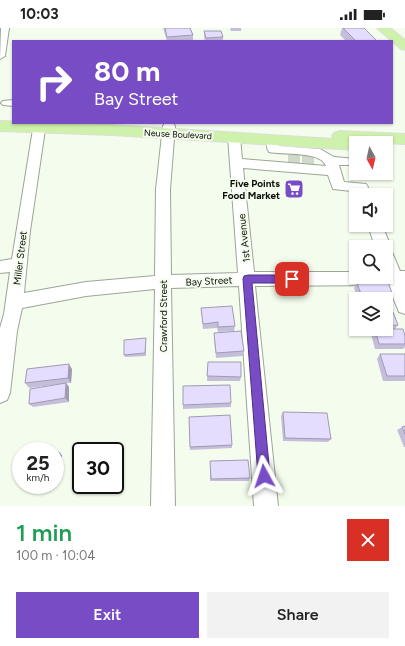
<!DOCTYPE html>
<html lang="en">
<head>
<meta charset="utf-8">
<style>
	:root { --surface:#fff; --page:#f2f2f2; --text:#222; --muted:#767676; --accent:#774cc5 }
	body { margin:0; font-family:Figtree,sans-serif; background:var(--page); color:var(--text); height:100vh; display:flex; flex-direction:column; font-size:15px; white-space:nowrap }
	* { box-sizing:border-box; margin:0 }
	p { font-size:13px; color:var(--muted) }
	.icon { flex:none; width:22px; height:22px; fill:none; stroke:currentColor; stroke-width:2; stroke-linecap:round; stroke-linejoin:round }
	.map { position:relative; height:478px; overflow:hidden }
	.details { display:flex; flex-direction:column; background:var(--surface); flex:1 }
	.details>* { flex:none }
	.top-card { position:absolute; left:12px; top:12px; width:381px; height:84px; border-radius:0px; box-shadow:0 1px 3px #0004; background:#774cc5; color:#fff; overflow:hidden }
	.needle { width:26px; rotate:172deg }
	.controls { position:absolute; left:349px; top:108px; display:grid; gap:8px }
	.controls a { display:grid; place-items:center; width:44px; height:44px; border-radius:0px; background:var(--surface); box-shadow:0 1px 3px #0004; font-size:20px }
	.speed { position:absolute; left:12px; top:414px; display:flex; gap:8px; font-size:20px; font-weight:700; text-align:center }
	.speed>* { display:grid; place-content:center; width:52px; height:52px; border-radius:50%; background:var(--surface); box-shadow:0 1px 3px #0004; line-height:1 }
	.speed small { font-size:10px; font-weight:400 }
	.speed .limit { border:2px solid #111; border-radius:6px; background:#fff; color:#111 }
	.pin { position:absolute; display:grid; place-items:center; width:34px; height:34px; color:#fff; margin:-17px; border-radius:8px; box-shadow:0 2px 6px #0006 }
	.me { position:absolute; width:44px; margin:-22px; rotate:355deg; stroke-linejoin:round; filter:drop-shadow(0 0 3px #0008) }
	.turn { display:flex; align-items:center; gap:14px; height:84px; padding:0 16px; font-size:18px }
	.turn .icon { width:52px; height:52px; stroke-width:2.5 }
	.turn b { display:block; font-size:28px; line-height:34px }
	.round { display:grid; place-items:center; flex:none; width:42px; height:42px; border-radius:0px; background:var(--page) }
	.overview { display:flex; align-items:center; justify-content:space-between; height:68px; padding:0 16px }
	h1 { font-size:24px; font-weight:600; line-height:30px; color:#1e9e55 }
	.button { display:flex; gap:8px; margin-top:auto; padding:8px 16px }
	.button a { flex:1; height:46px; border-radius:0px; background:var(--accent); color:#fff; font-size:16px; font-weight:600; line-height:46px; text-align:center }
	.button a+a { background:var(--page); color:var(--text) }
	.status { display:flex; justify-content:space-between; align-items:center; height:28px; padding:0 20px; background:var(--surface); direction:ltr }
	.status svg { height:11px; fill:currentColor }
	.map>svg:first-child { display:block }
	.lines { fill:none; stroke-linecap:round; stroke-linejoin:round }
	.minor-tunnel { stroke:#d1d9cb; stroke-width:12; stroke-dasharray:12 6; stroke-linecap:butt }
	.minor-casing { stroke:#9ca596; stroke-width:2 }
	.major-casing { stroke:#ddd; stroke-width:2 }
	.minor { fill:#fff; fill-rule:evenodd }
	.major { fill:#cef2ab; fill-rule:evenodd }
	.wall { fill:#c4beda }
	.shaded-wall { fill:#a09bb2 }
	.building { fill:#e4ddfe; stroke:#a09bb2 }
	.route { fill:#774cc5; stroke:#4d3180 }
	.labels { text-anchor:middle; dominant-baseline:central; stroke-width:4; stroke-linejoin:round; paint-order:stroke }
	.far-street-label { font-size:9px; fill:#0b0e09; stroke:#f4fded }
	.poi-label { font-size:10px; font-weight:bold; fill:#0b0e09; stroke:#f4fded; text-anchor:end }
	.street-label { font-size:10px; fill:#0b0e09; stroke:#f4fded }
</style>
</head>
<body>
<div class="status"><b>10:03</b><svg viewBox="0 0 49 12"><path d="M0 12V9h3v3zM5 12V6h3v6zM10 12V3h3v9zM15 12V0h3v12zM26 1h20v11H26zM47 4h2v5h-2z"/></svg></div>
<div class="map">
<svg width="405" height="478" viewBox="0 0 405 478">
	<rect width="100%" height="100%" fill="#f4fded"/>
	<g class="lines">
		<path class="minor-tunnel" d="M 294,127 L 294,135
			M 308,127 L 308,136"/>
		<defs>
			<path id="minor" d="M 1,0 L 9,0 L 5,28 L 0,31 Z
				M 13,72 L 13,78 L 3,77 L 1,75 L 3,73 Z
				M 34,95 L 46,95 L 30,203 L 24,265 L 86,254 L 155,248 L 156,161 L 163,98 L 165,95 L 173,95 L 175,98 L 170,161 L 171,247 L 238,245 L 228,109 L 230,106 L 238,106 L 240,109 L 242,131 L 326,138 C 322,123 282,127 269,124 C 266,120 266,113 269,109 L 277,109 L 279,118 L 320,121 L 334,129 L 356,131 L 356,137 L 339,137 L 344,154 L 366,156 L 368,159 L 366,162 L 361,164 L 333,161 L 328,147 L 243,140 L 254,244 L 356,244 L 356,249 L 386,249 L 386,219 L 375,219 L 368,197 L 382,197 L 391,219 L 389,223 L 392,224 L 400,243 L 405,243 L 405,286 L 399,284 L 388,257 L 255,258 L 278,478 L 254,478 L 239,258 L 171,260 L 175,478 L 151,478 L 155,261 L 86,268 L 22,280 L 17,303 L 10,365 L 7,372 L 0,375 L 0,300 L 4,286 L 10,244 L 0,245 L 0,233 L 12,231 Z"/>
			<path id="major" d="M 377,0 L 390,0 L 405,12 L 405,22 L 401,21 Z
				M 0,93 L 112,97 L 334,111 L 332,108 L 334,105 L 340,103 L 405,106 L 405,116 L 362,114 L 363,115 L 356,115 L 356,122 L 112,107 L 0,103 Z"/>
		</defs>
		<use href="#minor" class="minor-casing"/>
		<use href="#major" class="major-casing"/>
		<use href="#minor" class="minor"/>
		<use href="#major" class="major"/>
	</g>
	<path class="wall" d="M 163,0 L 190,0 L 193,7 L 193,13 L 167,13 Z
		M 230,0 L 241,0 L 241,3 L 231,3 Z
		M 342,0 L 364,0 L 377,13 L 346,13 L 340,7 Z
		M 204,3 L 223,9 L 223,13 L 205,13 L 204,9 Z
		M 357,255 L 392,265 L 388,271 L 358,271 L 354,260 Z
		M 386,273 L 390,283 L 388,285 L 398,297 L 395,301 L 405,308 L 405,319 L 403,321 L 375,321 L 371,306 L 373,304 L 367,304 L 366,301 L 386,301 Z
		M 201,280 L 235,298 L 234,303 L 218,304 L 217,300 L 203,301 Z
		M 214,305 L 244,323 L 243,328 L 216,330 L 214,310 Z
		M 146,313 L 146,328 L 125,329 L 124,327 Z
		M 380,326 L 405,326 L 405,353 L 383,353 L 377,331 Z
		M 208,334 L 241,349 L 240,353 L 207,353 Z
		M 72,341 L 71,355 L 66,355 L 69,359 L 69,374 L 33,379 L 29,376 L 61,356 L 29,360 L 25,355 Z
		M 231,375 L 231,379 L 183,381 L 183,377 Z
		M 283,384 L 331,411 L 328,414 L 283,413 L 281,388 Z
		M 189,389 L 232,417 L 232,420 L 190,422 Z
		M 405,398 L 405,419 L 404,419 L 397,402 L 402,399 Z
		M 55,425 L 62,427 L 62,448 L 55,450 Z
		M 210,435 L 250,450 L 249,453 L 210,453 Z"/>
	<path class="shaded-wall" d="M 69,336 L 72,341 L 71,355 L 68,350 Z
		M 66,355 L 69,359 L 69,374 L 65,370 Z
		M 59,424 L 62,427 L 62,448 L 58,446 Z"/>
	<path class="building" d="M 165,0 L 190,0 L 193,7 L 167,9 Z
		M 343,0 L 364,0 L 377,13 L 356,13 Z
		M 204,3 L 221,3 L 223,9 L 206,10 Z
		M 388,254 L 392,265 L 361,266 L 357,255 Z
		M 386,273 L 390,283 L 386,283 Z
		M 232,278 L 235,298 L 218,299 L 218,294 L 203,296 L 201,280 Z
		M 393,284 L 398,297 L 386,298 L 386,285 Z
		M 375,301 L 403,301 L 405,308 L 405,316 L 379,316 Z
		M 241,303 L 244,323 L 216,325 L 214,305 Z
		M 146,310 L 145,325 L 124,327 L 124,312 Z
		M 380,326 L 405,326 L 405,348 L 387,348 Z
		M 208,334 L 241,334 L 241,349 L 207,348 Z
		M 69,336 L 68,350 L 25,355 L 27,341 Z
		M 66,355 L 65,370 L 29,376 L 30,361 Z
		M 230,357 L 231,375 L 183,377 L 183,358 Z
		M 283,384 L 327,385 L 331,411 L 285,410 Z
		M 230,387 L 232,417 L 190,419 L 189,389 Z
		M 405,398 L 405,406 L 402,399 Z
		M 59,424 L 58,446 L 55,446 L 55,425 Z
		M 248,432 L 250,450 L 211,451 L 210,433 Z"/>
	<path class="route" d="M 248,247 L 292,247 L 295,248 L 296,251 L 295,253 L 292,255 L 252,255 L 270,448 L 268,452 L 264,454 L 260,452 L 258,448 L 243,251 L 244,248 Z"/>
	<defs>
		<symbol id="supermarket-square" viewBox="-11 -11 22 22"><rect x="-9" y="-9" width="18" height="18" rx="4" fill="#774cc5" stroke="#f4fded"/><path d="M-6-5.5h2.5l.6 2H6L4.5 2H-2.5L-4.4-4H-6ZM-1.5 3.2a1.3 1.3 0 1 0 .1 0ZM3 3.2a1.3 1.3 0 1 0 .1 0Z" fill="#fff"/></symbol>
	</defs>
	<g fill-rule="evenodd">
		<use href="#supermarket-square" x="283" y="150" width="22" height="22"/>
	</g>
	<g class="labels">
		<g class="far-street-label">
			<text transform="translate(178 106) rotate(3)">Neuse Boulevard</text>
		</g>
		<g class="poi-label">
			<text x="280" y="155">Five Points<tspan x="280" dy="12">Food Market</tspan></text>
		</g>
		<g class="street-label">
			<text transform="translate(244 210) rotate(-96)">1st Avenue</text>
			<text transform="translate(20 230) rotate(-83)">Miller Street</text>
			<text transform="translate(209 253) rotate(-3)">Bay Street</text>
			<text transform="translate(163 288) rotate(-90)">Crawford Street</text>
		</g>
	</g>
</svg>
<div class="controls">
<a><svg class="needle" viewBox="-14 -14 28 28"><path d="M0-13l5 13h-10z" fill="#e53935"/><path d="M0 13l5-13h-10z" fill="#767676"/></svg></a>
<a><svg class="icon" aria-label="sound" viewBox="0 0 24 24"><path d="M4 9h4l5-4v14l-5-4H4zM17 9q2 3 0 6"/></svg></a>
<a><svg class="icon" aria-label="search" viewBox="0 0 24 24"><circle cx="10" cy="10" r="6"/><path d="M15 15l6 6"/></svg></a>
<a><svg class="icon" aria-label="layers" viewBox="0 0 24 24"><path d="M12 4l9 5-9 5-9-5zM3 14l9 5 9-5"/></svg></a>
</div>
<div class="speed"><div>25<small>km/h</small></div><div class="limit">30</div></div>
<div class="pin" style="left:292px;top:251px;background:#d93025"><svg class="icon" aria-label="arrive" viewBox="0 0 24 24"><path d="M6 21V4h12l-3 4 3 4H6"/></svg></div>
<svg class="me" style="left:264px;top:448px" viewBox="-20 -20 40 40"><path d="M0-17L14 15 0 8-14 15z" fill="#774cc5" stroke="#fff" stroke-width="4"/></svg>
<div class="top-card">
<div class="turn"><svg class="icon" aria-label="right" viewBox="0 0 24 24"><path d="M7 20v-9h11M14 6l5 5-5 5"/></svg><div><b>80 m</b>Bay Street</div></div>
</div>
</div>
<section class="details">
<div class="overview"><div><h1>1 min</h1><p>100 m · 10:04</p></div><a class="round" style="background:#d93025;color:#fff"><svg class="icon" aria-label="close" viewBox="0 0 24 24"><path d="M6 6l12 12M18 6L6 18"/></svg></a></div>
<div class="button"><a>Exit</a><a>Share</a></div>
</section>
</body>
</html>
